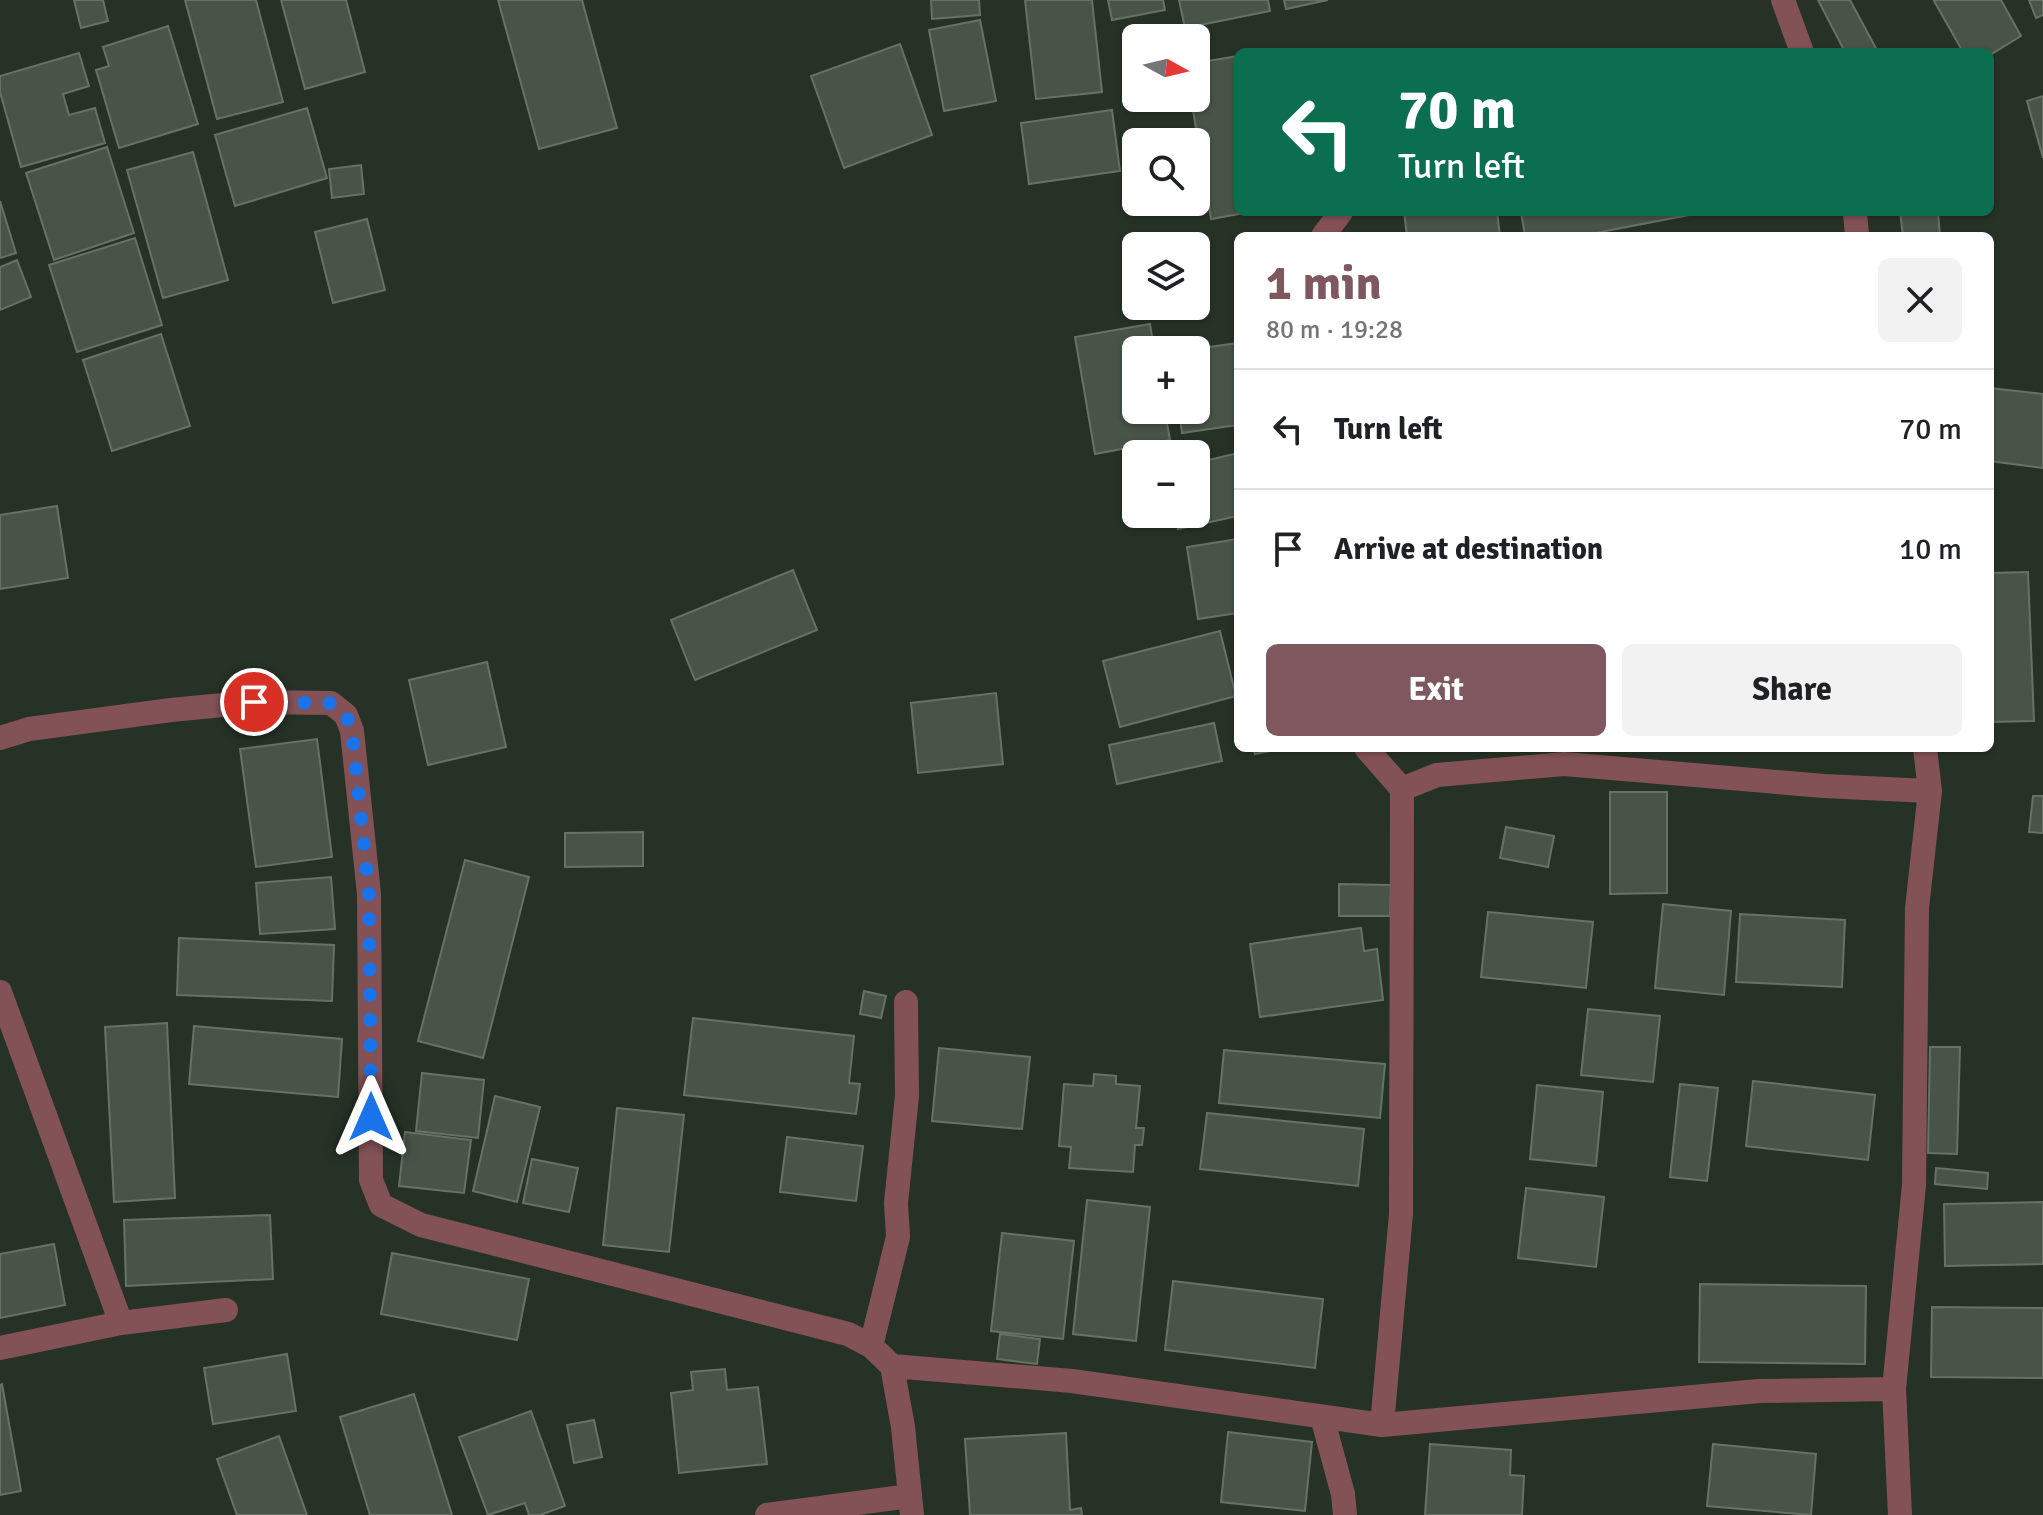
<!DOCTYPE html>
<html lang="en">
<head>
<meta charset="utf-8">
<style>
	:root { --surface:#fff; --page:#f2f2f2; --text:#202124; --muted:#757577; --line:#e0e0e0; --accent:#7f575e }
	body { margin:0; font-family:Signika,sans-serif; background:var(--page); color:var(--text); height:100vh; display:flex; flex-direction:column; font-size:30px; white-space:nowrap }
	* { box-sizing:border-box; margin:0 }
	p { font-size:26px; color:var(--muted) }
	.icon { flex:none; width:44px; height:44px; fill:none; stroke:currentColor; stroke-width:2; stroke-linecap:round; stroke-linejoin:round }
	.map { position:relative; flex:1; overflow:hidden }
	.side { position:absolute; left:1234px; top:232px; width:760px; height:520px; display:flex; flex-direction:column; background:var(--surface); border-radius:12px; box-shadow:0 2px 6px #0004 }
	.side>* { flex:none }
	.banner { position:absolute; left:1234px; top:48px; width:760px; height:168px; border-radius:12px; box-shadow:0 2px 6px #0004; background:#0b6e4f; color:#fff; overflow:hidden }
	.needle { width:52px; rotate:98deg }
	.buttons { position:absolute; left:1122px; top:24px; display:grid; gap:16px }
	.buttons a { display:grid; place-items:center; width:88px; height:88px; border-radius:12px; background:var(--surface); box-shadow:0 2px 6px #0004; font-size:40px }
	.pin { position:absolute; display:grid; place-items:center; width:68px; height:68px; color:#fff; margin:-34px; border:4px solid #fff; border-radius:50%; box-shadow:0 2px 8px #0007 }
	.me { position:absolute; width:88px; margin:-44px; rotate:0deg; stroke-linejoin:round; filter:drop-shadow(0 0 6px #0008) }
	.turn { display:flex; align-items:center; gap:28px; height:168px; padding:0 32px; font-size:36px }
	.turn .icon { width:104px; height:104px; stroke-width:2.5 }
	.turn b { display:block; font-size:56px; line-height:68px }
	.round { display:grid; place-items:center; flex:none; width:84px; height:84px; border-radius:12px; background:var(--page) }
	.overview { display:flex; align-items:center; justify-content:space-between; height:136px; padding:0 32px }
	h1 { font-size:48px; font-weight:700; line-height:60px; color:var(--accent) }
	.primary-button { display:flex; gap:16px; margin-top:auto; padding:16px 32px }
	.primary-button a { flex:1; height:92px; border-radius:12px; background:var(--accent); color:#fff; font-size:32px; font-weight:700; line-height:92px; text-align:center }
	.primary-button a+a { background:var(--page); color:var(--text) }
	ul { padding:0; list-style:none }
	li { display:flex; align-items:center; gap:24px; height:120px; padding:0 32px; border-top:2px solid var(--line) }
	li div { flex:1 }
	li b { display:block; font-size:30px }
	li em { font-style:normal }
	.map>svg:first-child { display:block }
	.building { fill:#485447; stroke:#667264; stroke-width:2 }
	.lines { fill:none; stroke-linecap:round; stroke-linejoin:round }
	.street { stroke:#835257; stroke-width:24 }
	.route { stroke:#1a73e8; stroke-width:14; stroke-dasharray:0 25.2 }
</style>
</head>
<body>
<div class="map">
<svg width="2043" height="1515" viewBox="0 0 2043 1515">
	<rect width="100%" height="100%" fill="#273226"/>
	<path class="building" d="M 74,0 L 103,0 L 108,21 L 81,28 Z
		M 185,0 L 256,0 L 283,102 L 217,119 Z
		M 281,0 L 346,0 L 365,72 L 305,89 Z
		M 498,0 L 582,0 L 617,128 L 539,149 Z
		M 931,0 L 979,0 L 980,15 L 932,19 Z
		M 1025,0 L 1092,0 L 1102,92 L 1036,99 Z
		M 1108,0 L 1163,0 L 1165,10 L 1112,20 Z
		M 1179,0 L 1268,0 L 1270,11 L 1185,28 Z
		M 1284,0 L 1328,0 L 1286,9 Z
		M 1818,0 L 1850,0 L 1878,52 L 1845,52 Z
		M 1936,0 L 2001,0 L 2021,36 L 1990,55 L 1990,52 L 1963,52 L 1934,1 Z
		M 2029,0 L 2043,0 L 2043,15 L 2036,18 Z
		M 980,20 L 996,101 L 944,111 L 929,30 Z
		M 168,26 L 198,124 L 119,148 L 96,70 L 109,66 L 103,47 Z
		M 900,44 L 932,135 L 844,168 L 811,76 Z
		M 79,53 L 89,86 L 63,94 L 69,115 L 95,108 L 105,143 L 21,167 L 0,92 L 0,76 Z
		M 1238,56 L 1238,212 L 1250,212 L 1211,219 L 1191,98 L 1196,98 L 1196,63 Z
		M 2043,96 L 2043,158 L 2027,101 Z
		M 307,108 L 327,178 L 235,206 L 215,135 Z
		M 1112,110 L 1120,171 L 1029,184 L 1021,123 Z
		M 107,147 L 134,233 L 54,260 L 26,173 Z
		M 193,152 L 228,280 L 163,298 L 127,170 Z
		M 361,165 L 364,194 L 332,198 L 329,169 Z
		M 0,201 L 16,253 L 0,258 Z
		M 1404,212 L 1497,212 L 1500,236 L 1407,236 Z
		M 1521,212 L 1705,212 L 1580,236 L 1525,236 Z
		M 1900,212 L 1938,212 L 1940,236 L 1903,236 Z
		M 367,219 L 385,290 L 333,303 L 315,232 Z
		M 135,238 L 162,325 L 77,352 L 49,265 Z
		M 17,260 L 31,297 L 0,310 L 0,267 Z
		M 1150,324 L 1154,349 L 1163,347 L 1164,350 L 1136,350 L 1136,410 L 1175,410 L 1165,412 L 1170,440 L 1095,454 L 1075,337 Z
		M 161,334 L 190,426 L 112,451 L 83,360 Z
		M 1238,343 L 1238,425 L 1182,433 L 1179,410 L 1196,410 L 1196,356 L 1202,355 L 1201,348 Z
		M 1990,388 L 2043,394 L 2043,468 L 1990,461 Z
		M 1238,453 L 1238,516 L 1178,529 L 1175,514 L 1196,514 L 1196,463 Z
		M 57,506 L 68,578 L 0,589 L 0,515 Z
		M 1238,539 L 1238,613 L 1198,619 L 1187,547 Z
		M 793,570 L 817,630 L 695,680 L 671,620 Z
		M 2028,572 L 2034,721 L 1990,722 L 1990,573 Z
		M 1220,631 L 1236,696 L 1120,727 L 1103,661 Z
		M 487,662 L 506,747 L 428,765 L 409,680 Z
		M 996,693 L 1003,764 L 918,773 L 911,703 Z
		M 1214,723 L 1222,761 L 1117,784 L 1109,745 Z
		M 317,739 L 332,857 L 256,867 L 240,749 Z
		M 1253,748 L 1287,748 L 1255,754 Z
		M 1610,792 L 1667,792 L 1667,893 L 1610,894 Z
		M 2033,796 L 2043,796 L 2043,833 L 2029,832 Z
		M 1506,827 L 1554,836 L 1548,867 L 1500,858 Z
		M 643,832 L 643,866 L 565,867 L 565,833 Z
		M 465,860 L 529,877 L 483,1058 L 418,1041 Z
		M 331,877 L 335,929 L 260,934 L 256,883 Z
		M 1339,884 L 1391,885 L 1390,916 L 1339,916 Z
		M 1663,904 L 1731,911 L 1724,995 L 1655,988 Z
		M 1488,912 L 1593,922 L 1586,988 L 1481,977 Z
		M 1740,914 L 1845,920 L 1842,987 L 1736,982 Z
		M 1361,928 L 1364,951 L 1377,949 L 1383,1000 L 1260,1017 L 1250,944 Z
		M 179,938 L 334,945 L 332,1001 L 177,995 Z
		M 864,991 L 886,996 L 881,1018 L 860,1014 Z
		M 1588,1009 L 1660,1016 L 1653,1082 L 1581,1075 Z
		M 693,1018 L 854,1036 L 849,1083 L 860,1084 L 856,1114 L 684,1095 Z
		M 167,1023 L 175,1198 L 114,1202 L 105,1027 Z
		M 194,1026 L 342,1039 L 338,1097 L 189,1084 Z
		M 1930,1047 L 1960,1047 L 1957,1154 L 1928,1153 Z
		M 939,1048 L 1030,1057 L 1022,1129 L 932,1121 Z
		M 1224,1050 L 1385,1064 L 1380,1118 L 1219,1103 Z
		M 422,1073 L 484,1080 L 478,1138 L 416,1131 Z
		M 1094,1074 L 1116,1076 L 1116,1084 L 1140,1086 L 1136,1128 L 1144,1128 L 1142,1145 L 1135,1145 L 1133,1172 L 1069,1168 L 1071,1147 L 1059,1146 L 1064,1084 L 1093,1086 Z
		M 1753,1081 L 1875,1095 L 1868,1160 L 1746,1146 Z
		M 1680,1084 L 1718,1088 L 1707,1181 L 1670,1177 Z
		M 1537,1085 L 1603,1092 L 1596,1166 L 1530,1159 Z
		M 495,1096 L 540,1107 L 517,1202 L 473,1191 Z
		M 617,1108 L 684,1115 L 669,1252 L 603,1245 Z
		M 1207,1113 L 1364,1129 L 1358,1186 L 1200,1169 Z
		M 405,1132 L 471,1140 L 464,1193 L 399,1186 Z
		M 787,1137 L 863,1146 L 856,1201 L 780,1192 Z
		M 532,1159 L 578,1168 L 569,1212 L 523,1203 Z
		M 1936,1168 L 1988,1173 L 1987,1189 L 1935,1184 Z
		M 1526,1188 L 1604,1197 L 1596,1267 L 1518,1258 Z
		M 1087,1200 L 1150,1207 L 1136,1341 L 1073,1334 Z
		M 2043,1202 L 2043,1264 L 1945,1266 L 1944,1204 Z
		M 270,1215 L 273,1279 L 126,1286 L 124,1220 Z
		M 1002,1233 L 1074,1241 L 1063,1339 L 991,1331 Z
		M 54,1244 L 65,1305 L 0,1318 L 0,1254 Z
		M 392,1253 L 529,1279 L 517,1340 L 381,1314 Z
		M 1173,1281 L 1323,1299 L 1315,1368 L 1165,1350 Z
		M 1700,1284 L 1866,1286 L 1865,1364 L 1699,1362 Z
		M 1932,1307 L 2043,1308 L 2043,1378 L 1931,1377 Z
		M 1000,1334 L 1040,1339 L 1037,1364 L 997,1359 Z
		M 287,1354 L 296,1411 L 213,1424 L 204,1368 Z
		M 725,1369 L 727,1390 L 758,1387 L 767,1464 L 679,1473 L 671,1393 L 693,1390 L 691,1372 Z
		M 2,1384 L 21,1491 L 0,1495 L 0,1385 Z
		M 414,1394 L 452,1515 L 370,1515 L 340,1417 Z
		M 531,1411 L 565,1506 L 540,1515 L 529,1515 L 525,1503 L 488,1515 L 459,1437 Z
		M 594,1420 L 602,1457 L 574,1463 L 567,1425 Z
		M 1228,1432 L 1312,1442 L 1305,1511 L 1221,1502 Z
		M 1066,1433 L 1070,1510 L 1081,1508 L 1082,1515 L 970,1515 L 965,1439 Z
		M 279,1436 L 307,1515 L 237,1515 L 217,1459 Z
		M 1430,1444 L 1511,1450 L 1510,1475 L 1524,1476 L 1522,1515 L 1425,1515 Z
		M 1713,1444 L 1816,1454 L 1811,1515 L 1707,1506 Z"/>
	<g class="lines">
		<path class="street" d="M 1783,0 L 1802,52
			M 1855,212 L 1857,236
			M 1323,236 L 1341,212
			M 0,738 L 29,729 L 171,710 L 254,702 L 331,703 L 346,715 L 352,731 L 369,894 L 371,1180 L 381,1205 L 421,1225 L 848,1334 L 871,1346 L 892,1366
			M 1366,748 L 1402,789 L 1401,1214 L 1382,1425
			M 1402,789 L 1437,775 L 1564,764 L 1824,786 L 1930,791
			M 0,992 L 121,1323
			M 871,1346 L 898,1237 L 896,1203 L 907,1096 L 906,1002
			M 0,1348 L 121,1323 L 226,1310
			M 1322,1417 L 1343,1494 L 1345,1515
			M 767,1515 L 910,1496
			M 912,1515 L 903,1427 L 892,1366 L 1072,1381 L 1382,1425 L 1759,1391 L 1894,1389
			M 1900,1515 L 1894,1389 L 1914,1185 L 1917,908 L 1930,791 L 1925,748"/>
	</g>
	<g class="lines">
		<path class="route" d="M 254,702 L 331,703 L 346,715 L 352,731 L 369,894 L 371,1117"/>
	</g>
</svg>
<div class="buttons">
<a><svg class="needle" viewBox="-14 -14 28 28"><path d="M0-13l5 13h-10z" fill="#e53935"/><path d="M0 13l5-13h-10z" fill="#757577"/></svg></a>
<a><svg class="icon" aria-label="search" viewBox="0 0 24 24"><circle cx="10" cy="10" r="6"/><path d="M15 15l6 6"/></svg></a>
<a><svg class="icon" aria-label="layers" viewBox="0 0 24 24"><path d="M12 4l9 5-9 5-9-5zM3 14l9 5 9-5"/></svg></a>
<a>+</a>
<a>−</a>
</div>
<div class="pin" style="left:254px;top:702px;background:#d93025"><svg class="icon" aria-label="arrive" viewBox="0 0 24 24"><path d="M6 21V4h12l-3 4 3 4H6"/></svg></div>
<svg class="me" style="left:371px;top:1117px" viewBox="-20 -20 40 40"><path d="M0-17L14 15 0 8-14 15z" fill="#1a73e8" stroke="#fff" stroke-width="4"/></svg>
<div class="banner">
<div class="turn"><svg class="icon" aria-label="left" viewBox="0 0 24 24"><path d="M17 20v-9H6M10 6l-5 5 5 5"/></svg><div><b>70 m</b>Turn left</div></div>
</div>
<section class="side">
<div class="overview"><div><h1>1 min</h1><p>80 m · 19:28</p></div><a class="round"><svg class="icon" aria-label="close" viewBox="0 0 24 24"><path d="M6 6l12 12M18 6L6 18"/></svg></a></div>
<ul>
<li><svg class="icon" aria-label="left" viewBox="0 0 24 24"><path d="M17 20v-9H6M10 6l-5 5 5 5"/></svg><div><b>Turn left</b></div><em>70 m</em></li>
<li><svg class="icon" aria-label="arrive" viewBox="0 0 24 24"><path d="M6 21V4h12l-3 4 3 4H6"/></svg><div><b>Arrive at destination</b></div><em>10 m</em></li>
</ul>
<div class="primary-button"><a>Exit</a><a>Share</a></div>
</section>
</div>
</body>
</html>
